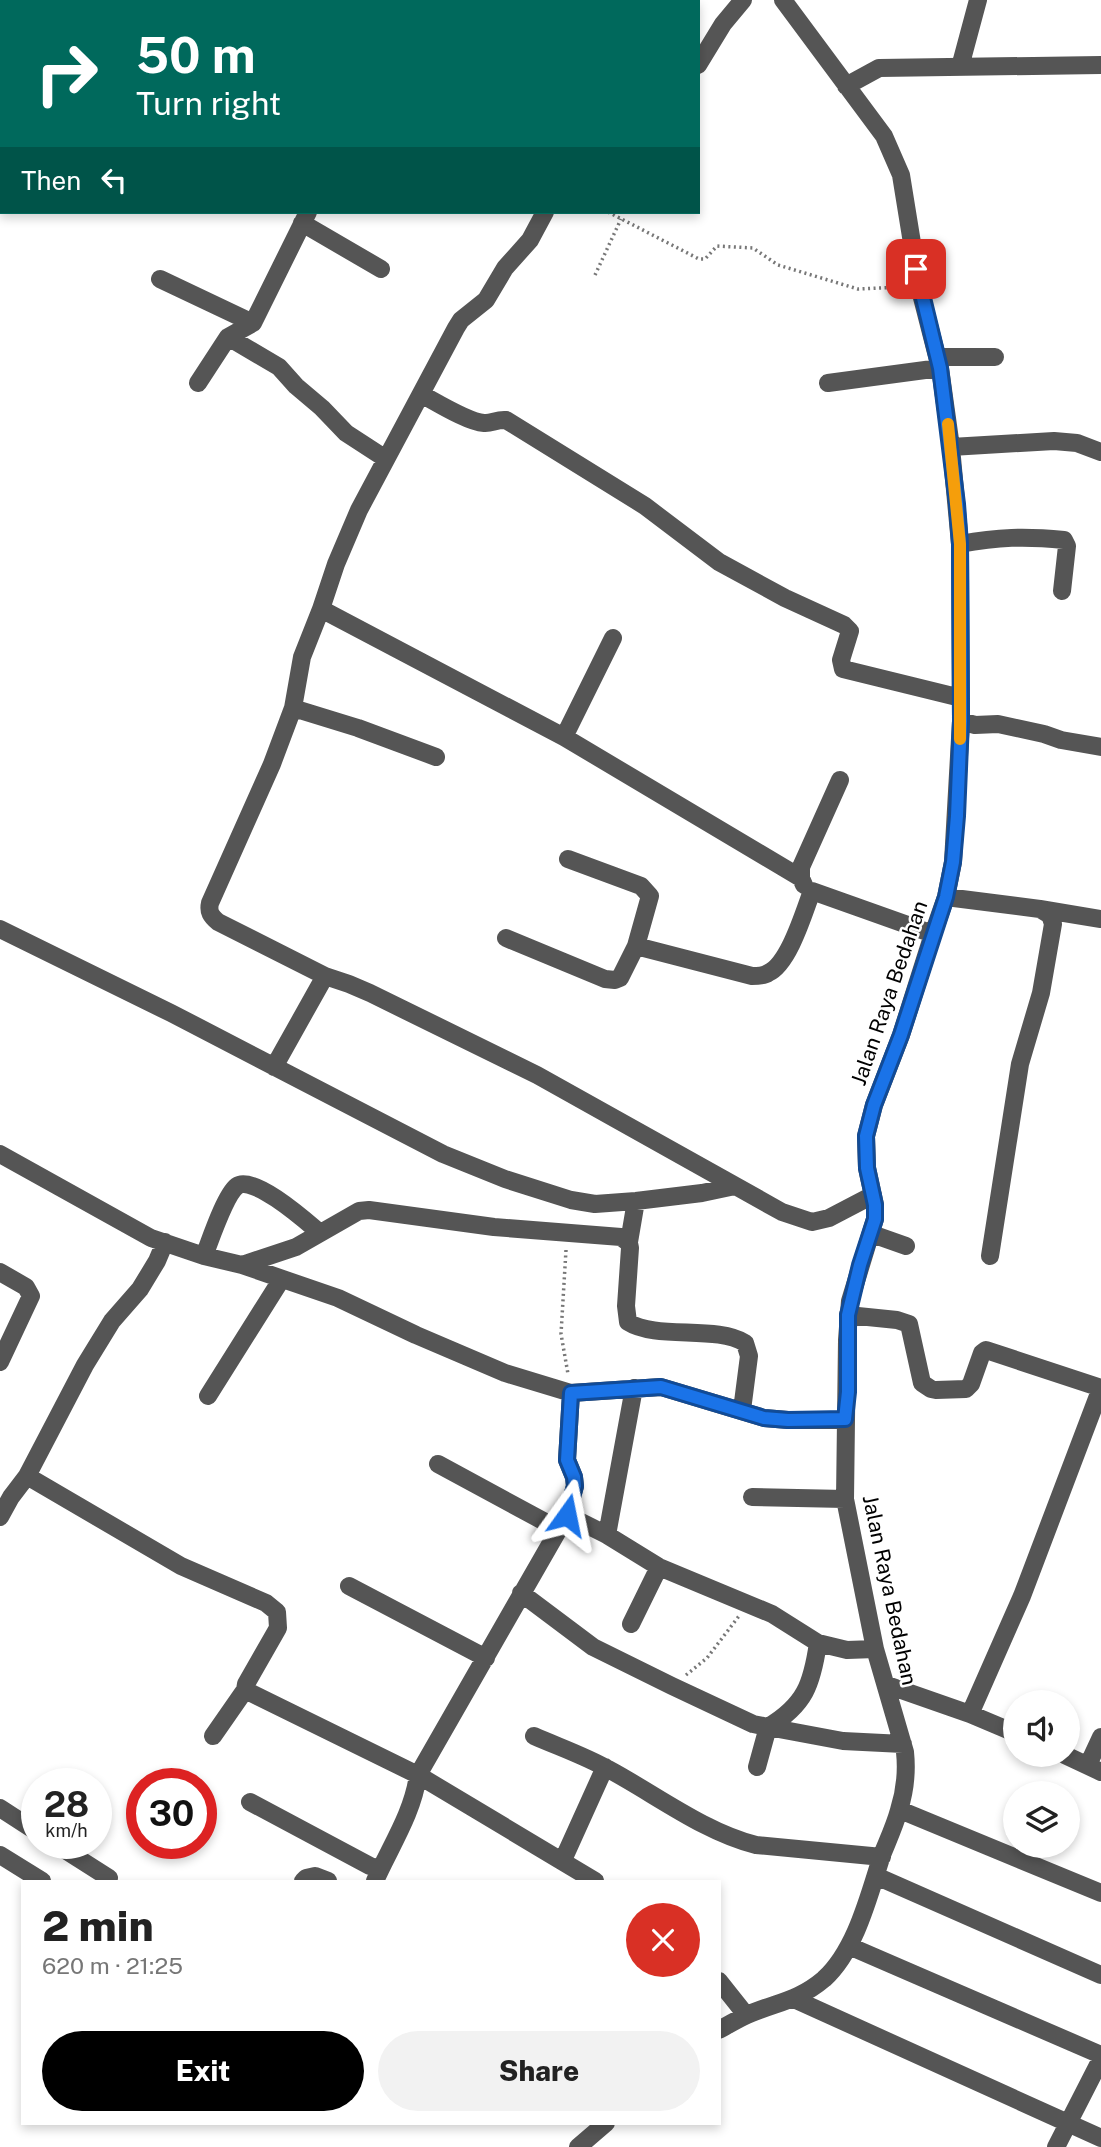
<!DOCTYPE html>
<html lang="en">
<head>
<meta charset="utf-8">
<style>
	:root { --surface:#fff; --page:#f2f2f2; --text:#222; --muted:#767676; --accent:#000 }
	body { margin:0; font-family:"Public Sans",sans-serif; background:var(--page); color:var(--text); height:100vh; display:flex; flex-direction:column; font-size:26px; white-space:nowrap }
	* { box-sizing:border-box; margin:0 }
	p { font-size:23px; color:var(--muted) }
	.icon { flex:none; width:38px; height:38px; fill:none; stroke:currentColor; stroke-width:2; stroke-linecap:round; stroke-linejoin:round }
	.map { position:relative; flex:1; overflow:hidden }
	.sheet { position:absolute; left:21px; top:1880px; width:700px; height:245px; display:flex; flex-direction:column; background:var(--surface); border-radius:0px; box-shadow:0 4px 10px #0003 }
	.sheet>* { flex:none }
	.top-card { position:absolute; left:0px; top:0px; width:700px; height:214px; box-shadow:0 4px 10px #0003; background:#00695c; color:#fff; overflow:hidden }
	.buttons { position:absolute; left:1003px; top:1690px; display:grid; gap:14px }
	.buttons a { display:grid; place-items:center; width:77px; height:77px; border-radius:50%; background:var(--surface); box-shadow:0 4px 10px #0003; font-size:35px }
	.speed { position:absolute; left:21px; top:1768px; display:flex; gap:14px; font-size:35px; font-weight:700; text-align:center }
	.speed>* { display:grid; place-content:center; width:91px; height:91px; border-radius:50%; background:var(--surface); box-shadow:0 4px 10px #0003; line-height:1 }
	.speed small { font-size:18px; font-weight:400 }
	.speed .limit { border:10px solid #d22; background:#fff; color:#111 }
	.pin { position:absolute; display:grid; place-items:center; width:60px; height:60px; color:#fff; margin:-30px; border-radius:14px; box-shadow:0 4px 10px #0006 }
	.me { position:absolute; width:77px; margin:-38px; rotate:12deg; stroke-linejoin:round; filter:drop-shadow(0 0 5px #0008) }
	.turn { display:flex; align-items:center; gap:24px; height:147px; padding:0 21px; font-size:32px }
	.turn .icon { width:91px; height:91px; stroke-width:2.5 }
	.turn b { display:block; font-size:49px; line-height:60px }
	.then { display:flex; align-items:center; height:66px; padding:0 21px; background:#0003; gap:14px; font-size:26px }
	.round { display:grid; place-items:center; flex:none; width:74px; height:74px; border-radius:37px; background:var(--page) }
	.head { display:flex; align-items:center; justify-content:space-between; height:119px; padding:0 21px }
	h1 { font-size:42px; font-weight:800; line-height:52px }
	.action { display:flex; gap:14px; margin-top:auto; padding:14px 21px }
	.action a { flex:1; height:80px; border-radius:42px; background:var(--accent); color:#fff; font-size:28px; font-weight:800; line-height:80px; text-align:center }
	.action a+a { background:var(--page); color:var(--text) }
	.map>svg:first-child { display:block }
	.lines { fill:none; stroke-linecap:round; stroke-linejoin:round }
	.path { stroke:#777; stroke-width:3.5; stroke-dasharray:2 3.5; stroke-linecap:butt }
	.minor { stroke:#555; stroke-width:18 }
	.route-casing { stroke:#114b97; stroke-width:18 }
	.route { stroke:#1a73e8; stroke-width:12 }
	.slow { stroke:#f59e0b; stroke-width:12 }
	.labels { text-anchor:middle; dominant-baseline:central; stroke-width:5; stroke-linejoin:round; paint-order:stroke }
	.street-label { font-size:21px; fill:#000; stroke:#fff }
</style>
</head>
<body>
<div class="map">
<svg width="1101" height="2147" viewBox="0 0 1101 2147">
	<rect width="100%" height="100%" fill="#fff"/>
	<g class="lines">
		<path class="path" d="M 608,212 L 699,259 L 705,259 L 717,246 L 753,248 L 778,265 L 858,289 L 903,287
			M 595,275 L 621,219
			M 566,1250 L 561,1334 L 568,1374
			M 686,1675 L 707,1658 L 739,1616"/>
		<path class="minor" d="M 357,0 L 360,2
			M 446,0 L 449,2
			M 298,2 L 299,0
			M 698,65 L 723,24 L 743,0
			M 960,67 L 978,0
			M 846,86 L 879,68 L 1101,65
			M 545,212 L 530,240 L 505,268 L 486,300 L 461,320 L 456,328 L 359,510 L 336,564 L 321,609 L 302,657 L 293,708 L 272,764 L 210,903 C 208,912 211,916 218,922 L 325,976 L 349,984 L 370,993 L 537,1075 L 782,1212 L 812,1222 L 829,1218 L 873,1195
			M 302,223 L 381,269
			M 160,279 L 253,323
			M 228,337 L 279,367 L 296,386 L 322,408 L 346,433 L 386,459
			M 938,357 L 995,357
			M 198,383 L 228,337 L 253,323 L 308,212
			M 828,383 L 940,368
			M 421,394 C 436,402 468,422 484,423 C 491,424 497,419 506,420 L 645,506 L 719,562 L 785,598 L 844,625 L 850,631 L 841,660 L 843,669 L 961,698
			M 951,447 L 1054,441 L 1077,443 L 1101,452
			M 960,544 C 998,537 1025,536 1064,540 L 1067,546 L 1062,591
			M 321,609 L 564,737 L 801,878
			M 293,708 L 358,728 L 436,757
			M 961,721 L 975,725 L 998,724 L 1044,734 L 1061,740 L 1101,747
			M 564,737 L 613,638
			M 568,859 L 641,886 L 650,896 L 636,946
			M 804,885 L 801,878 L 801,867 L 840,780
			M 946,897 L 1040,909 L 1050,915 L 1053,924 L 1041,993 L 1020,1064 L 990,1256
			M 1040,909 L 1101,919
			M 0,929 L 171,1013 L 443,1154 L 505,1179 L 571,1200 L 595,1204 L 636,1201 L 702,1193 L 735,1186
			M 506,938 L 605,979 L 615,980 L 620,978 L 636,946 L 752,976 C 757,976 764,976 768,973 C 789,964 804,912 812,891 L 933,934
			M 274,1067 L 325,976
			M 0,1154 L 151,1238 L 204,1256 L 242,1265 L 338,1298 L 416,1335 L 505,1373 L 571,1393 L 661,1387 L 764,1418 L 788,1420 L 845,1420
			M 872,1234 L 906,1246
			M 629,1242 L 636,1201
			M 204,1256 C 210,1241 225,1195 237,1186 C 253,1174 307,1222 320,1233
			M 242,1265 L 296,1247 L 359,1211 L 369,1210 L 494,1227 L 621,1237 L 629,1243 L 630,1248 L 626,1306 L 628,1322 C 656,1340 717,1325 745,1343 L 749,1356 L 742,1410
			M 0,1272 L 26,1287 L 31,1296 L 0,1362
			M 848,1315 L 897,1320 L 909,1324 L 922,1383 L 931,1389 L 936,1390 L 966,1389 L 971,1384 L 982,1353 L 986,1350 L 1101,1388
			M 208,1396 L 281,1280
			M 438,1464 L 558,1529
			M 27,1476 L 85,1365 L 112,1321 L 140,1289 L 157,1261 L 165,1242
			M 752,1497 L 845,1499
			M 567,1515 L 607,1535 L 659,1567 L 772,1614 L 818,1643 L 847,1650 L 875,1649
			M 0,1517 L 11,1497 L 27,1476 L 181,1566 L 266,1603 L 277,1612 L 278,1628 L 246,1684 L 245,1690 L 418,1775 L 595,1881
			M 607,1535 L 634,1388
			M 349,1586 L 486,1658
			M 521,1593 L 593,1647 L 672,1686 L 753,1724 L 768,1727 C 805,1705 812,1684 818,1643
			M 631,1624 L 659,1567
			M 887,1685 L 970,1714 L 1015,1733
			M 970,1714 L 1022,1596 L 1101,1388
			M 213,1736 L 245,1690
			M 534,1736 C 559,1747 585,1756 608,1769 C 655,1794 704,1832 756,1845 L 882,1857
			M 1065,1755 L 1101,1772
			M 1088,1765 L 1101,1737
			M 757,1767 L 768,1727 L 843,1741 L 903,1744
			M 250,1802 L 370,1866 L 376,1868 L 382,1865
			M 0,1808 L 37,1832
			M 900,1810 L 1101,1893
			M 54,1843 L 109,1878
			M 0,1855 L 42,1881
			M 563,1860 L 605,1767
			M 876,1876 L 1101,1975
			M 303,1881 L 306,1878 L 315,1876 L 328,1881
			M 375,1881 C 390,1847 413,1813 418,1775 L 567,1515 L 575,1486 L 574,1477 L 567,1460 L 571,1393
			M 849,1946 L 1101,2055
			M 719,1981 L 746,2015
			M 794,1999 L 1101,2138
			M 719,2030 C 728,2025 738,2019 747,2015 C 777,2002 798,2001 824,1979 C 856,1950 869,1895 882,1855 C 888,1840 895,1825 899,1810 C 905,1791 907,1771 905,1752 L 875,1649 L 845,1499 L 847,1340 L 850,1301 L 875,1219 L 875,1205 L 867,1168 L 866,1136 L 874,1105 L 901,1035 L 933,934 L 946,897 L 953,862 L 961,721 L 960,544 L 951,447 L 940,368 L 919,286 L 901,175 L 884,136 L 783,0
			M 578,2147 L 606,2123
			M 1056,2147 L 1101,2059"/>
	</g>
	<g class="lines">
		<defs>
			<path id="route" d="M 567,1515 L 575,1486 L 574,1477 L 567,1460 L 571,1393 L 661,1387 L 764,1418 L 788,1420 L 845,1419 L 848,1392 L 848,1315 L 860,1265 L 875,1219 L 875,1205 L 867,1168 L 866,1136 L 874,1105 L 901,1035 L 946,897 L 953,862 L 957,816 L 961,721 L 960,544 L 957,504 L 940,368 L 916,269"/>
		</defs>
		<use href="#route" class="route-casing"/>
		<use href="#route" class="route"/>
		<path class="slow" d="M 948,424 L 960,544 L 960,739"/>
	</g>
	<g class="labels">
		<g class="street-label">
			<text transform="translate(889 993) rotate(-71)">Jalan Raya Bedahan</text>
			<text transform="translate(890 1590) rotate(78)">Jalan Raya Bedahan</text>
		</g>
	</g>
</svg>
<div class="buttons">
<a><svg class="icon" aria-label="sound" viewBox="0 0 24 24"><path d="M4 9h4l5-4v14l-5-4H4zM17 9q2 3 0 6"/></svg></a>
<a><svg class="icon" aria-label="layers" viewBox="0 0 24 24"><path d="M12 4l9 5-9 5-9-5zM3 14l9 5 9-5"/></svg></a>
</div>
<div class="speed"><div>28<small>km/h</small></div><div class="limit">30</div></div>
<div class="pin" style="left:916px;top:269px;background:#d93025"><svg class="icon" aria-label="arrive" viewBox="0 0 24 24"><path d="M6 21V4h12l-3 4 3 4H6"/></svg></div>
<svg class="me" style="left:567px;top:1515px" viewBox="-20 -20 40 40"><path d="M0-17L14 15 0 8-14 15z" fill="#1a73e8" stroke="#fff" stroke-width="4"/></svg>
<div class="top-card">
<div class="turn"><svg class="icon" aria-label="right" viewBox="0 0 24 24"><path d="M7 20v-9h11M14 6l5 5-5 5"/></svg><div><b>50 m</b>Turn right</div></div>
<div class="then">Then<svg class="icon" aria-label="left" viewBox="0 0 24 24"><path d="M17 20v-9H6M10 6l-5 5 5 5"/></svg></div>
</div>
<section class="sheet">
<div class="head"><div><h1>2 min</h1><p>620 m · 21:25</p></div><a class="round" style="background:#d93025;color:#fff"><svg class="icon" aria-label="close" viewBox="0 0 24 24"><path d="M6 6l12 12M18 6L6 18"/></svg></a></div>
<div class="action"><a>Exit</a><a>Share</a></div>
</section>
</div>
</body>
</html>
